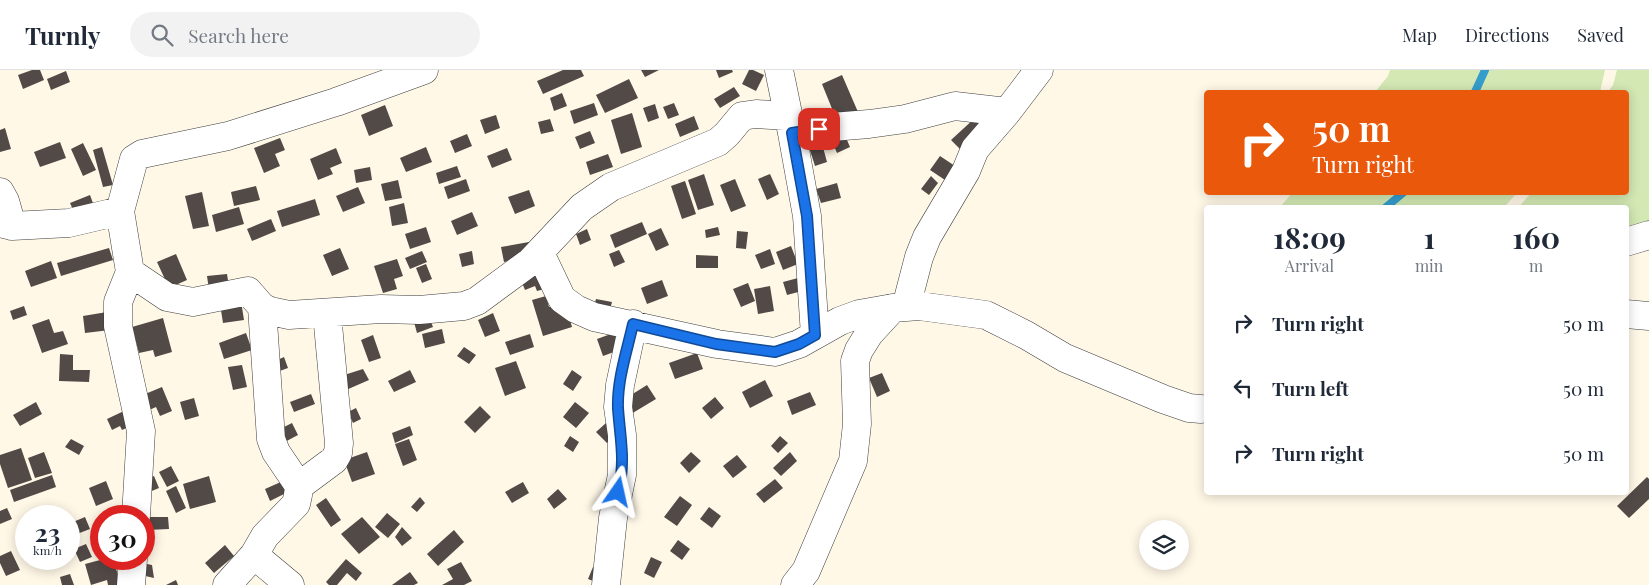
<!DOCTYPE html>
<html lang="en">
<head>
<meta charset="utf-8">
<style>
	:root { --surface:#fff; --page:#f2f2f3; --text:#1f2937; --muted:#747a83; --line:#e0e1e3 }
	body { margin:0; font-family:"Playfair Display",serif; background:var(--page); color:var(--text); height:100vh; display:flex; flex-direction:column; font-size:19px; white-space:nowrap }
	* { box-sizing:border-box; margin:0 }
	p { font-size:16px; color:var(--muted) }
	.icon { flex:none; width:28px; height:28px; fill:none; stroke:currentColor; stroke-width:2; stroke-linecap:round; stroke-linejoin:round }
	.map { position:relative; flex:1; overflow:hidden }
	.sheet { position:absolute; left:1204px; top:135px; width:425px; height:290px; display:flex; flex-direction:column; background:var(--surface); border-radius:5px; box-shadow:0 2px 12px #0003 }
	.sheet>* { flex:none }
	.top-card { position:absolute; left:1204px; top:20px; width:425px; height:105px; border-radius:5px; box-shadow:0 2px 12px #0003; background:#ea580c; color:#fff; overflow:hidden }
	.buttons { position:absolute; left:1139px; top:450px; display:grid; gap:10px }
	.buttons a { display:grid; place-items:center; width:50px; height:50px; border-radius:50%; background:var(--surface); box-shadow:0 2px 12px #0003; font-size:25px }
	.speed { position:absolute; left:15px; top:435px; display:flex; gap:10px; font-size:25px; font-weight:700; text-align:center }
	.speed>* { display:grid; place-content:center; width:65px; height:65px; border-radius:50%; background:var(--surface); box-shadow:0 2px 12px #0003; line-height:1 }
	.speed small { font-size:12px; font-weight:400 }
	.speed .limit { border:8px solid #d22; background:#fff; color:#111 }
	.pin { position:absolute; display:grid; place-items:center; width:42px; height:42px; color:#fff; margin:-21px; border-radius:10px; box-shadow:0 2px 8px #0006 }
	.me { position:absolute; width:55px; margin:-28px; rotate:11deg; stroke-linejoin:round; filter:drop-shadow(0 0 4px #0008) }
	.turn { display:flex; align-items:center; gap:18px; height:105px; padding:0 25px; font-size:22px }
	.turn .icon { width:65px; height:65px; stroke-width:2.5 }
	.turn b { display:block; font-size:35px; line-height:42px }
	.eta { display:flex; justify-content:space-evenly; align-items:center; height:85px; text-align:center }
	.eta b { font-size:30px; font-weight:700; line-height:35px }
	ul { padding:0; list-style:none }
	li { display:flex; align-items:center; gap:15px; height:65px; padding:0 25px }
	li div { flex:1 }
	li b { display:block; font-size:19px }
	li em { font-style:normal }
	header { display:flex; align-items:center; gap:30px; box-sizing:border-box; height:70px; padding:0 25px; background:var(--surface); border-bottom:1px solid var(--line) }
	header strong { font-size:24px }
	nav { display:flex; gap:28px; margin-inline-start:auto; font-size:18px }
	.search { width:350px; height:45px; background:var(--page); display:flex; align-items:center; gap:12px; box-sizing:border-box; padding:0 18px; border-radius:28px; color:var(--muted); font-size:19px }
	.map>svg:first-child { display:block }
	.green { fill:#d3e8b3 }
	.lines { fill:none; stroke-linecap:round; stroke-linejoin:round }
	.stream { stroke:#359dcc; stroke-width:8 }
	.building { fill:#524a47 }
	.minor-casing { stroke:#3d3d3d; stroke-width:29 }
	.minor { stroke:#fff; stroke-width:28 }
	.route-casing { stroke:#114b97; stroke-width:12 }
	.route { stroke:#1a73e8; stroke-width:9 }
</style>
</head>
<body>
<header>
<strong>Turnly</strong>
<div class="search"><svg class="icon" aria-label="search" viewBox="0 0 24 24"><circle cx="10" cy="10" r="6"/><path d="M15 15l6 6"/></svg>Search here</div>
<nav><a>Map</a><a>Directions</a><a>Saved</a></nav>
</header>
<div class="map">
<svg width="1649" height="515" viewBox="0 0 1649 515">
	<rect width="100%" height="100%" fill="#fff8e7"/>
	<path class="green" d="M 1390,0 L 1605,0 L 1600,22 L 1375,22 L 1388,6 Z
		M 1617,0 L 1649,0 L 1649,160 L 1626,167 L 1626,138 L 1518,138 L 1531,123 L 1626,122 L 1626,22 L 1608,22 L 1613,15 Z
		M 1293,122 L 1517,122 L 1517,123 L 1506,135 L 1501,137 L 1280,137 Z"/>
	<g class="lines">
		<path class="stream" d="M 1475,22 L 1485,0
			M 1385,138 L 1404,122"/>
	</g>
	<path class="building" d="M 32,0 L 40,0 L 44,10 L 23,19 L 18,5 Z
		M 563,0 L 581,0 L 584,6 L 543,24 L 537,11 Z
		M 641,0 L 659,0 L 645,7 Z
		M 716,0 L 732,0 L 733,2 L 719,8 Z
		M 749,0 L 753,0 L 764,5 L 756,21 L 742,14 Z
		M 66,1 L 70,12 L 51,20 L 47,9 Z
		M 842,5 L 858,42 L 837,51 L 822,14 Z
		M 629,9 L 638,28 L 605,43 L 596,25 Z
		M 734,17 L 740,26 L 720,38 L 714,29 Z
		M 562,23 L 567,36 L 554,41 L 550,28 Z
		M 594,33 L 598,45 L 574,54 L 570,41 Z
		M 674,33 L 679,45 L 668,49 L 663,37 Z
		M 655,34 L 659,48 L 648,52 L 643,38 Z
		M 385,35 L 393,56 L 369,66 L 361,45 Z
		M 632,43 L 642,77 L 621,84 L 611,50 Z
		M 496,45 L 500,58 L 485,64 L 480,50 Z
		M 694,46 L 699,59 L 680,67 L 675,54 Z
		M 976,47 L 985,57 L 961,80 L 951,70 Z
		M 550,49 L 554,61 L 541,64 L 538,52 Z
		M 5,58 L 11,79 L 0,82 L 0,60 Z
		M 590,61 L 595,73 L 580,79 L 575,67 Z
		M 844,63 L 850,77 L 837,83 L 831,69 Z
		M 467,64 L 472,76 L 455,83 L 450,71 Z
		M 280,68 L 285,80 L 275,84 L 280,96 L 264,103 L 254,78 Z
		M 821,70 L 827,92 L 815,96 L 808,74 Z
		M 60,72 L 66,88 L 40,97 L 34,82 Z
		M 83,73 L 96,100 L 83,106 L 71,79 Z
		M 102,77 L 113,115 L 103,117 L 93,80 Z
		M 426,77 L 432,92 L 406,102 L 400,88 Z
		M 336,78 L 342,93 L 330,98 L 333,104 L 318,110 L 310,89 Z
		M 507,78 L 512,90 L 492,98 L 487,86 Z
		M 608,84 L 613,97 L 590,105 L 586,92 Z
		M 940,86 L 958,98 L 948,112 L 930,100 Z
		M 457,96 L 461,107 L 439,114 L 436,103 Z
		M 370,97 L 372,110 L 356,113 L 354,100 Z
		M 704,104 L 714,135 L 698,140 L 688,110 Z
		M 770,104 L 779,124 L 767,130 L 758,109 Z
		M 931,106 L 938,113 L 929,125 L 921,119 Z
		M 466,109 L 470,121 L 448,129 L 444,117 Z
		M 735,109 L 746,136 L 731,142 L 720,115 Z
		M 398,110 L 402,128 L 385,131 L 381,114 Z
		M 685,111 L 696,144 L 682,149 L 671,116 Z
		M 837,113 L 841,128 L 821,133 L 816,119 Z
		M 256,116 L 260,130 L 234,136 L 231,122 Z
		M 358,117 L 365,133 L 343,142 L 336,126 Z
		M 529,120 L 535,136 L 515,144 L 508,127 Z
		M 202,122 L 209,156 L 193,159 L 185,126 Z
		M 90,125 L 94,136 L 75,144 L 70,133 Z
		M 315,129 L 320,145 L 282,157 L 277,141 Z
		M 404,133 L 408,153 L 392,156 L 389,137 Z
		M 239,137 L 244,154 L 216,162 L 212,145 Z
		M 472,142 L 478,156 L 457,165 L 451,151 Z
		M 271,149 L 276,161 L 252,171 L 247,159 Z
		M 642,152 L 647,164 L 615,178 L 610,165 Z
		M 426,157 L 431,172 L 410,179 L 405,164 Z
		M 718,157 L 720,165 L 706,168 L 705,160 Z
		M 661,158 L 669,175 L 656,181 L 648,164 Z
		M 587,159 L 591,170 L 580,175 L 576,164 Z
		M 737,161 L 748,162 L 746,179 L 736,178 Z
		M 529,172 L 531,187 L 504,192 L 501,177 Z
		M 791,176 L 798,194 L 783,200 L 776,182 Z
		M 109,178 L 113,190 L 61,206 L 57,193 Z
		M 340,178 L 349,199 L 332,206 L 323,185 Z
		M 770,179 L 775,194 L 761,199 L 755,185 Z
		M 619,180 L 625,192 L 614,197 L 609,184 Z
		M 422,181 L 427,192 L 410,199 L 405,188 Z
		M 472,181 L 474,194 L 462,197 L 459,184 Z
		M 176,184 L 187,210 L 169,218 L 157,192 Z
		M 696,185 L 718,186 L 718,198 L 696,198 Z
		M 397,189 L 403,206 L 394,209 L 397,219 L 383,223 L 374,196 Z
		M 51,191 L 57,208 L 31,217 L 25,201 Z
		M 426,194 L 432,209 L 422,213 L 416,198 Z
		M 543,203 L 548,218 L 537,221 L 535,216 L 525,220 L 521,210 Z
		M 227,204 L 229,217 L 209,220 L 207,206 Z
		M 798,208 L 802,221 L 787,225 L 783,212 Z
		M 662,210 L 668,226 L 647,234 L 641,218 Z
		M 748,213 L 755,231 L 741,237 L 733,219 Z
		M 770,216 L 774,241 L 758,244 L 754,219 Z
		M 546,226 L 549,237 L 565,232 L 572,257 L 543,266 L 532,230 Z
		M 596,229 L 612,232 L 609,243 L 593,240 Z
		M 241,231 L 244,250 L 223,253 L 220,234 Z
		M 24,236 L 27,245 L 13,250 L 10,241 Z
		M 107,242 L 110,260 L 85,263 L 83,246 Z
		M 493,243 L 500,261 L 485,267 L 478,250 Z
		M 429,247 L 433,257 L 417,263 L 414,252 Z
		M 163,248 L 172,282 L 155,287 L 153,280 L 139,283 L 132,257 Z
		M 49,249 L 54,263 L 63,261 L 68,274 L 42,283 L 32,255 Z
		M 442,259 L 445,273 L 425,278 L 422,264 Z
		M 619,261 L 625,278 L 603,286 L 597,269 Z
		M 246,263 L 252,280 L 224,289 L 219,273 Z
		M 530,264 L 534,277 L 510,285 L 505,272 Z
		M 373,265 L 381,288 L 369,292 L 361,270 Z
		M 464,277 L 476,285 L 469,294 L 457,286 Z
		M 697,283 L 703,299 L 675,309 L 669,293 Z
		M 60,284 L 73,285 L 73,300 L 90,300 L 89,312 L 59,311 Z
		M 284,287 L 288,298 L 277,302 L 273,292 Z
		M 516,291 L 526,318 L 505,326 L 495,298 Z
		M 242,295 L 247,317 L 233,320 L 228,297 Z
		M 363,299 L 369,310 L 346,320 L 341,306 Z
		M 410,300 L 416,312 L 394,322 L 388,311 Z
		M 572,300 L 582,307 L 573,321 L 563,314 Z
		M 882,303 L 890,321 L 877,327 L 869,308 Z
		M 765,310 L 773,326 L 750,338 L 742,322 Z
		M 647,315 L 656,329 L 631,344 L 623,330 Z
		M 162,317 L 172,341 L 160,346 L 156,337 L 145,342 L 138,327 Z
		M 810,322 L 816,335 L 792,345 L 787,331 Z
		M 311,324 L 315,334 L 294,342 L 290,332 Z
		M 715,327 L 724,338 L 711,349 L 702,338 Z
		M 194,328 L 199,346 L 185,350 L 180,332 Z
		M 36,332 L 42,344 L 20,356 L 13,345 Z
		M 575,332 L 589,343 L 576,358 L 563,347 Z
		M 480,336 L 491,347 L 475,363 L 464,352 Z
		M 356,338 L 361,349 L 353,353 L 348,342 Z
		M 126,340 L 133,355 L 122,360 L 120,356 L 112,360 L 107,349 Z
		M 292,353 L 298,365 L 281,374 L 274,362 Z
		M 606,353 L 616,363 L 607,373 L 596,362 Z
		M 410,356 L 413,365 L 395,373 L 392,363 Z
		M 570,366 L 579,372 L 573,382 L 564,376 Z
		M 780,366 L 788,373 L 778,383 L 771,376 Z
		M 71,369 L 84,376 L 79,385 L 65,377 Z
		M 409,369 L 417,390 L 403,396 L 395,374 Z
		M 21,378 L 32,410 L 8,418 L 0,394 L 0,385 Z
		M 44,382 L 52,403 L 35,408 L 28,388 Z
		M 367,382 L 375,404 L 352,412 L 344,390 Z
		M 691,382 L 701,391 L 689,403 L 680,393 Z
		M 790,382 L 797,391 L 781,406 L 773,398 Z
		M 737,385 L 747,397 L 733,408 L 723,396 Z
		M 171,396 L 179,411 L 167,417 L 159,402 Z
		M 52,405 L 56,417 L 14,432 L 10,420 Z
		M 154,406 L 159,418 L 147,423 L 142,410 Z
		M 209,406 L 216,432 L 190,439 L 183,414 Z
		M 1647,407 L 1649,409 L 1649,429 L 1629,448 L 1617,436 Z
		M 775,409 L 783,418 L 764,433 L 756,424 Z
		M 106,411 L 113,429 L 96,436 L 89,418 Z
		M 283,411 L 288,422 L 270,431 L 265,419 Z
		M 523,412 L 529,423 L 512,433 L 505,422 Z
		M 176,416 L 186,438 L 176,443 L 166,421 Z
		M 558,419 L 567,429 L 554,439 L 547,429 Z
		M 680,426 L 692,435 L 677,456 L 664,447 Z
		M 420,427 L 425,433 L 417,442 L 411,437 Z
		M 326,428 L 341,450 L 331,457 L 316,435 Z
		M 709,437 L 721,446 L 712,458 L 700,449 Z
		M 7,438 L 12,449 L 0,454 L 0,441 Z
		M 387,443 L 400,454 L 388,468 L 375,457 Z
		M 85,447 L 90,459 L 77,464 L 73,452 Z
		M 147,447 L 168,447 L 169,459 L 147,460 Z
		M 362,447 L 380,467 L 359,484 L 341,464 Z
		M 402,457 L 412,468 L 402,476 L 395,467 Z
		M 454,460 L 464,472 L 438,496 L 427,484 Z
		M 678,470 L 690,479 L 682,490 L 670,481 Z
		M 86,474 L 92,487 L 80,492 L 74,479 Z
		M 225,475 L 234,486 L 214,503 L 205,493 Z
		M 11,481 L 20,500 L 6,506 L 0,493 L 0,486 Z
		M 651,487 L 662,492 L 654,508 L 644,503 Z
		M 104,489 L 113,489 L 121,515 L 108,515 L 107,510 L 91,515 L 85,494 Z
		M 346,489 L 362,503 L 356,511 L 347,503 L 337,515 L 329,515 L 326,512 Z
		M 461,492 L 472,511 L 464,515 L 442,515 L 453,509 L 447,499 Z
		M 142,493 L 152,495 L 154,508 L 141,505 Z
		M 593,497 L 603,501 L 598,513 L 588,509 Z
		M 410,502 L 418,513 L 414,515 L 392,515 Z
		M 70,504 L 74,515 L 62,515 L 60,507 Z
		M 176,510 L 178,515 L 166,515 Z"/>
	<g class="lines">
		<defs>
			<path id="minor" d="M 779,0 L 792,63 L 807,146 L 815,265
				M 792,63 L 832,57 L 869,54 L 905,49 L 955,36 L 1007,42
				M 0,122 L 5,131 L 12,156
				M 0,153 L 12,156 L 69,153 L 120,141
				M 1626,172 L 1649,165
				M 540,183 L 562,229 L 576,239 L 594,247 L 717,274 L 775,282 L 799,274 L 840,251 L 859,244 L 893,238 L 919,236 L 986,245 L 1026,265 L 1065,288 L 1163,329 L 1189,338 L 1201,339
				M 130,202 L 167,227 L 193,232 L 248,221 L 262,237 L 270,241 L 289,245 L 381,239 L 419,240 L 464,236 L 477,231 L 530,192 L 582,137 L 611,117 L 718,72 L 727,64 L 742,46 L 756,44 L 789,46
				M 906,237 L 919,187 L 927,167 L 966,101 L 975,79 L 1007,42 L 1039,0
				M 1626,244 L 1649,246
				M 299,416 L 334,390 L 338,383 L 339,373 L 327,244
				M 136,446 L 141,361 L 118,256 L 118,232 L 130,202 L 120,141 L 134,89 L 142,84 L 228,66 L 336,32 L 424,0
				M 254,485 L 290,515
				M 131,515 L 133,489
				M 227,515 L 254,485 L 265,466 L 296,434 L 298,425 L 299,416 L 276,382 L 271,369 L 262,237
				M 606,515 L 613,448 L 622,405 L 622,365 L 618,337 L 620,315 L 633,254
				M 795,515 L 806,501 L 853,391 L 857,354 L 855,291 L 859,280 L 869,264 L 893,238"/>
		</defs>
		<use href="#minor" class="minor-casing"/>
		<use href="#minor" class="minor"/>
	</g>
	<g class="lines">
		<defs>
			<path id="route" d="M 618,422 C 626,391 620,368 618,338 C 617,310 627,281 633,254 L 716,274 L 775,282 L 799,274 L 815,265 L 807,146 L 792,63 L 819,59"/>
		</defs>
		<use href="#route" class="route-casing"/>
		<use href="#route" class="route"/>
	</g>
</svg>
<div class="buttons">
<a><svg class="icon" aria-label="layers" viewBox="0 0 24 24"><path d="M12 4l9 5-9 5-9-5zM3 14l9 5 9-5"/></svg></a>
</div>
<div class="speed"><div>23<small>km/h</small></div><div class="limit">30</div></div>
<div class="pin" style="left:819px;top:59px;background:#d93025"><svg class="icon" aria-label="arrive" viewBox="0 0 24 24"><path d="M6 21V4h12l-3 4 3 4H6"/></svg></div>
<svg class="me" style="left:618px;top:422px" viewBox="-20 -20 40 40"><path d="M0-17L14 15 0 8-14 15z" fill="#1a73e8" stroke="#fff" stroke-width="4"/></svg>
<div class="top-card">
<div class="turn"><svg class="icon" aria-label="right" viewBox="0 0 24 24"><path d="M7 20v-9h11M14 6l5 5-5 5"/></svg><div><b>50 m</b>Turn right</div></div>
</div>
<section class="sheet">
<div class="eta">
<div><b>18:09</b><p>Arrival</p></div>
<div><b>1</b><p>min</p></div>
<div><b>160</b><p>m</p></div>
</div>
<ul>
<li><svg class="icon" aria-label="right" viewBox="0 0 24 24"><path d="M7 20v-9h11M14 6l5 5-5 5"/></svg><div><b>Turn right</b></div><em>50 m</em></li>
<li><svg class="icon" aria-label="left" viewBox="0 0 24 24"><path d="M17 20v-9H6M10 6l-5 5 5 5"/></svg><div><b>Turn left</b></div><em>50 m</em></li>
<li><svg class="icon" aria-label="right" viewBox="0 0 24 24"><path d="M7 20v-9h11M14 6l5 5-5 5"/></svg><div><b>Turn right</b></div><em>50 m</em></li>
</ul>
</section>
</div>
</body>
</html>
